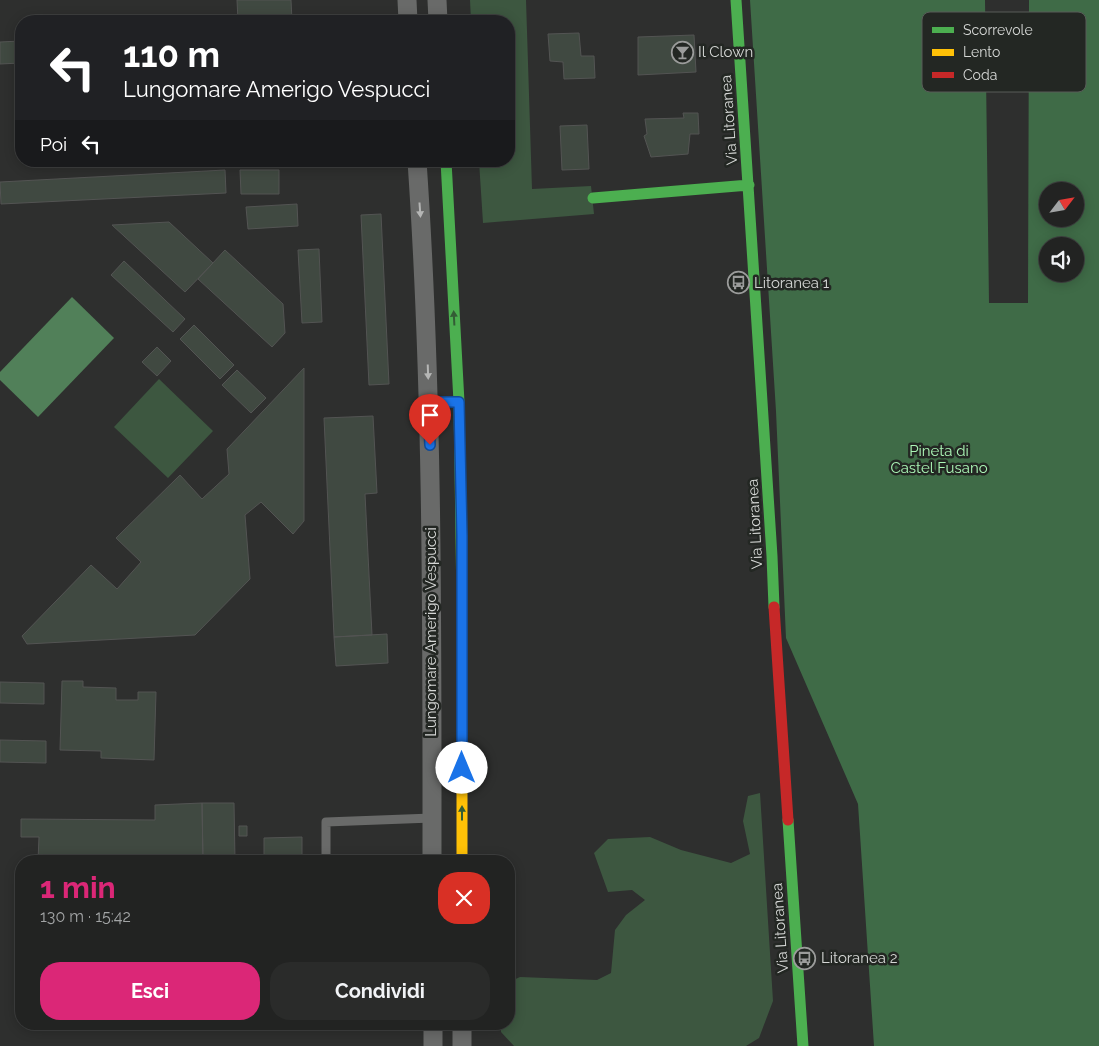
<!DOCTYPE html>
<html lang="it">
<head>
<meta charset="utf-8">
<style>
	:root { --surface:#222322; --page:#2a2b2a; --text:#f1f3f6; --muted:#a2a4a5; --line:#3f4040; --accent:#db2777 }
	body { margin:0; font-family:Raleway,sans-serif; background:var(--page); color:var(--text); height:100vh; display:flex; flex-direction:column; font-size:19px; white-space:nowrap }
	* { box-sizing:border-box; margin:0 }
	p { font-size:16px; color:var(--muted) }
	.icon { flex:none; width:28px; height:28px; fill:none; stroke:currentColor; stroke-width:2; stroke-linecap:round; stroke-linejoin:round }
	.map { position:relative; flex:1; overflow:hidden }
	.panel { position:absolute; left:15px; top:855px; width:500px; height:175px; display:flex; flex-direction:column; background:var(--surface); border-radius:20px; box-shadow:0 2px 12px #0003,0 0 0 1px var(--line) }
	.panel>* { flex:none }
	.guide { position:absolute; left:15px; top:15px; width:500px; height:152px; border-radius:20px; box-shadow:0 2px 12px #0003,0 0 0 1px var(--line); background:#202124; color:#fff; overflow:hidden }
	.needle { width:32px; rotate:59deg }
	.buttons { position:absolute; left:1039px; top:182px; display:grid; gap:10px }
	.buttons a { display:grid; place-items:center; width:45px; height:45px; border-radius:50%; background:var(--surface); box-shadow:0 2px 12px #0003,0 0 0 1px var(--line); font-size:25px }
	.pin { position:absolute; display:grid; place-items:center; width:42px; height:42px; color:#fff; margin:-51px -21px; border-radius:50% 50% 50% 0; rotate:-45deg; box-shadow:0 0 5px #0007 }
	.pin .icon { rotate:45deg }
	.me { position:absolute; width:55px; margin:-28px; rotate:0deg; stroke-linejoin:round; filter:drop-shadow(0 0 4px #0008) }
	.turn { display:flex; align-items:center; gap:18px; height:105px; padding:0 25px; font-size:22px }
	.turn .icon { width:65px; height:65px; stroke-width:2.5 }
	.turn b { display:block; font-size:35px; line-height:42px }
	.then { display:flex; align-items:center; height:48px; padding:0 25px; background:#0003; gap:10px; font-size:19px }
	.round { display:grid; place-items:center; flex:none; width:52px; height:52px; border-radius:20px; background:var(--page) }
	.summary { display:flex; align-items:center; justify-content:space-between; height:85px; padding:0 25px }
	h1 { font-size:30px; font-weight:700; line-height:38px; color:var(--accent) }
	.cta { display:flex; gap:10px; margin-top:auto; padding:10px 25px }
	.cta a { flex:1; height:58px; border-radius:20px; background:var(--accent); color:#fff; font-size:20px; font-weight:700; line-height:58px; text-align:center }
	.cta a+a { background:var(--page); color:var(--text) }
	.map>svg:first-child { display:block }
	.green { fill:#3d5740 }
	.forest { fill:#3f6b47; fill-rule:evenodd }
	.water { fill:#518059 }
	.building { fill:#404941; stroke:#535453 }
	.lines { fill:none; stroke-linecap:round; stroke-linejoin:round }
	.lane { stroke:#696a69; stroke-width:9 }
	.street { stroke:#696a69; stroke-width:19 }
	.fast { stroke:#4caf50; stroke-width:11 }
	.slow { stroke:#ffc107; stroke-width:11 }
	.jam { stroke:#c62828; stroke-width:11 }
	.oneway { fill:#b5b6b5 }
	.oneway2 { fill:#335d35 }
	.route-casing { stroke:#114b97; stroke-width:12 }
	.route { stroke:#1a73e8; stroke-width:9 }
	.labels { text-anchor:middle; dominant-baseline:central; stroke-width:5; stroke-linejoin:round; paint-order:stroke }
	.poi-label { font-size:15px; fill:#d5d7d5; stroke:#232723; text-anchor:start }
	.street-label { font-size:15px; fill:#d5d7d5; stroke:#232723 }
	.park-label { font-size:15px; fill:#abf6b6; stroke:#232723 }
	.key { fill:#232723; stroke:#585c58; stroke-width:1 }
	.key-label { font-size:14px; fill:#d5d7d5 }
</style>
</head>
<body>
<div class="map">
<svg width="1099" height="1046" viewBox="0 0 1099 1046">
	<rect width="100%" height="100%" fill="#2e2f2e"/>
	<path class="green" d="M 470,0 L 526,0 L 532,189 L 591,186 L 594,214 L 483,223 L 479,161 L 509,161 L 509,21 L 471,21 Z
		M 159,379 L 213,431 L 168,478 L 114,427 Z
		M 760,793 L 773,1001 L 759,1038 L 746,1046 L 514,1046 L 501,1032 L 501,1024 L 509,1024 L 509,982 L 520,977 L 597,980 L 611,973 L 615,930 L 626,915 L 645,900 L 632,890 L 608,892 L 594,853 L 608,839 L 650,837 L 681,850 L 731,863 L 750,854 L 743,821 L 748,796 Z"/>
	<path class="forest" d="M 750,0 L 985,0 L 989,303 L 1028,303 L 1029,0 L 1099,0 L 1099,1046 L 874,1046 L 858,804 L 786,638 L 776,411 ZM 1048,191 L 1075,191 L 1075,219 L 1048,219 ZM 1048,246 L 1075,246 L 1075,274 L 1048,274 Z"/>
	<path class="water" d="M 72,297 L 114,338 L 38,417 L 0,380 L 0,372 Z"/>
	<path class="building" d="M 237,0 L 291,0 L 292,21 L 238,21 Z
		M 579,33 L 581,56 L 594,56 L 595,78 L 564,79 L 563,62 L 550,61 L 548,34 Z
		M 694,35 L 696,72 L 638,75 L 638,37 Z
		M 21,41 L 21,63 L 0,64 L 0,42 Z
		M 683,113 L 698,113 L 699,134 L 690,134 L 688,154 L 651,157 L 644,136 L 647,134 L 645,119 L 684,118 Z
		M 587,125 L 589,169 L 562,170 L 560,126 Z
		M 225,170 L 226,193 L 1,204 L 0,182 Z
		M 240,170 L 279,170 L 279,194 L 241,194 Z
		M 297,204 L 298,226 L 248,229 L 246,207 Z
		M 381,214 L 389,384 L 369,385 L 361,215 Z
		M 169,222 L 213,263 L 185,292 L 112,225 Z
		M 319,249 L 322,322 L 302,323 L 298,250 Z
		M 225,250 L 283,304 L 285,333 L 272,347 L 198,279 Z
		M 124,261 L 185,319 L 173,332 L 111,275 Z
		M 194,325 L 234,365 L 220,379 L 180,339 Z
		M 157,347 L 171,361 L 157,376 L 142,362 Z
		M 304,368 L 304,521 L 293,534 L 261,502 L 245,515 L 250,579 L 195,635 L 27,644 L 22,636 L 91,565 L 117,589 L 141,562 L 116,538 L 180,475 L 202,499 L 229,474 L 227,449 Z
		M 237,370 L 266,398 L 251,413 L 222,385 Z
		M 373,416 L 377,493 L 365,494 L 372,635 L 334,637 L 324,418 Z
		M 387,634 L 388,663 L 336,666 L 334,637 Z
		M 62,681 L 83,681 L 83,687 L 116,688 L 116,700 L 138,700 L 138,692 L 156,692 L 154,760 L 101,758 L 101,751 L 60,750 Z
		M 0,682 L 44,683 L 44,704 L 0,703 Z
		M 0,740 L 46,741 L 46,763 L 0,762 Z
		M 202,803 L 203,861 L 38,861 L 39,837 L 21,837 L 21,819 L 155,820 L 155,805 Z
		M 202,803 L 234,803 L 235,861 L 203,861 Z
		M 239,826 L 247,826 L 247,836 L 239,836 Z
		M 302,837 L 302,861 L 264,861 L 264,838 Z"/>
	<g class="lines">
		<path class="lane" d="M 326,861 L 326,822 L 432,818"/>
		<path class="street" d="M 407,0 L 408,21
			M 437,0 L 438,21
			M 417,161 C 433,394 432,628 432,861
			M 433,1024 L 433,1046
			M 462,1046 L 462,1024"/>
		<path class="fast" d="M 736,0 L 772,556 L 774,607
			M 446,161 L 459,402 L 462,605
			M 593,198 L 749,185
			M 788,820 L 803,1046"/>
		<path class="slow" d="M 462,605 L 462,861"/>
		<path class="jam" d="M 774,607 L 788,820"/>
	</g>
	<defs><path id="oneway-solid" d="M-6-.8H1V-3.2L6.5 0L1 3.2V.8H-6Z" transform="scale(1.25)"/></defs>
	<g class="oneway">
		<use href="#oneway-solid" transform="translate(420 210) rotate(86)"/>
		<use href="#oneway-solid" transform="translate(428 372) rotate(88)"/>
	</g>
	<g class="oneway2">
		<use href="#oneway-solid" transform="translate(454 318) rotate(-93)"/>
		<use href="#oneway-solid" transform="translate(462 813) rotate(-90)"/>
	</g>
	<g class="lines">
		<defs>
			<path id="route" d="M 430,445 L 428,402 L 459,402 L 462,536 L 462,768"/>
		</defs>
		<use href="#route" class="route-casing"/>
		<use href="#route" class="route"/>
	</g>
	<defs>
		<symbol id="bar-ring" viewBox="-11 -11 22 22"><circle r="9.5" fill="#232723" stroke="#9b9c9b" stroke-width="1.5"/><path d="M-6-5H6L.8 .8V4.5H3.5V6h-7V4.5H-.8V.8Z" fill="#9b9c9b"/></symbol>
		<symbol id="bus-ring" viewBox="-11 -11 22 22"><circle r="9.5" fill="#232723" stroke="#9b9c9b" stroke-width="1.5"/><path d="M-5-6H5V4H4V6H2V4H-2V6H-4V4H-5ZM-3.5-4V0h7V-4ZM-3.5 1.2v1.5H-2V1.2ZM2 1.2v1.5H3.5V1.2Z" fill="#9b9c9b"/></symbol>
	</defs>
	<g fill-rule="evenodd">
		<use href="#bar-ring" x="670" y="40" width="25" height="25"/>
		<use href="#bus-ring" x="726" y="270" width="25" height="25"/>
		<use href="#bus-ring" x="792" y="946" width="25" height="25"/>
	</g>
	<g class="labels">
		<g class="poi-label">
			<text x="698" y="52">Il Clown</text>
			<text x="754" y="283">Litoranea 1</text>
			<text x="821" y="958">Litoranea 2</text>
		</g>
		<g class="street-label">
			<text transform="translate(729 120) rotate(-94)">Via Litoranea</text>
			<text transform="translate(755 524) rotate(-93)">Via Litoranea</text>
			<text transform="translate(431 632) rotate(-90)">Lungomare Amerigo Vespucci</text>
			<text transform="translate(780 928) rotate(-94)">Via Litoranea</text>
		</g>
		<g class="park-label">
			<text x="939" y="451">Pineta di<tspan x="939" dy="17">Castel Fusano</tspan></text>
		</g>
	</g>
	<rect x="922" y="12" width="164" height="80" rx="8" class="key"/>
	<rect x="932" y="27" width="22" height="6" fill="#4caf50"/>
	<rect x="932" y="49" width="22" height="7" fill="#ffc107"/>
	<rect x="932" y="72" width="22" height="6" fill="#c62828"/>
	<g class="key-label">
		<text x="963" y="35">Scorrevole</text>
		<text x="963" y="57">Lento</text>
		<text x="963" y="80">Coda</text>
	</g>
</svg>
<div class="buttons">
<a><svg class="needle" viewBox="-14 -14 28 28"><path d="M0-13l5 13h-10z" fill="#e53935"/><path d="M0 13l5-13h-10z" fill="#a2a4a5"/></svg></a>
<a><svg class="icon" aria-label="sound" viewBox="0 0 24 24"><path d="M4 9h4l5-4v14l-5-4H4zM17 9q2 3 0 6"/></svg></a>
</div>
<div class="pin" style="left:430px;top:445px;background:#d93025"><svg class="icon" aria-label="arrive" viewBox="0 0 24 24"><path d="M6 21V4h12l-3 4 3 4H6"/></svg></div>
<svg class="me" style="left:462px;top:768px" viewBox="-20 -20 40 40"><circle r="19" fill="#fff"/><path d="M0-13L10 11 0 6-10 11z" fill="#1a73e8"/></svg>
<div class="guide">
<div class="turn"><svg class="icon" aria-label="left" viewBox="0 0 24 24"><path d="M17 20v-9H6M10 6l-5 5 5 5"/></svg><div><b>110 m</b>Lungomare Amerigo Vespucci</div></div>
<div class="then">Poi<svg class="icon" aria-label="left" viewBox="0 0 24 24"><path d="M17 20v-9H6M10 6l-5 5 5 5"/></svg></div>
</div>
<section class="panel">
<div class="summary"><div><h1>1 min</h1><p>130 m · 15:42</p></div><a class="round" style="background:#d93025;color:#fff"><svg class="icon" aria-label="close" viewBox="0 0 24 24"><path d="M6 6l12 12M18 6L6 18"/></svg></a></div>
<div class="cta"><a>Esci</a><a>Condividi</a></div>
</section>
</div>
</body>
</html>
